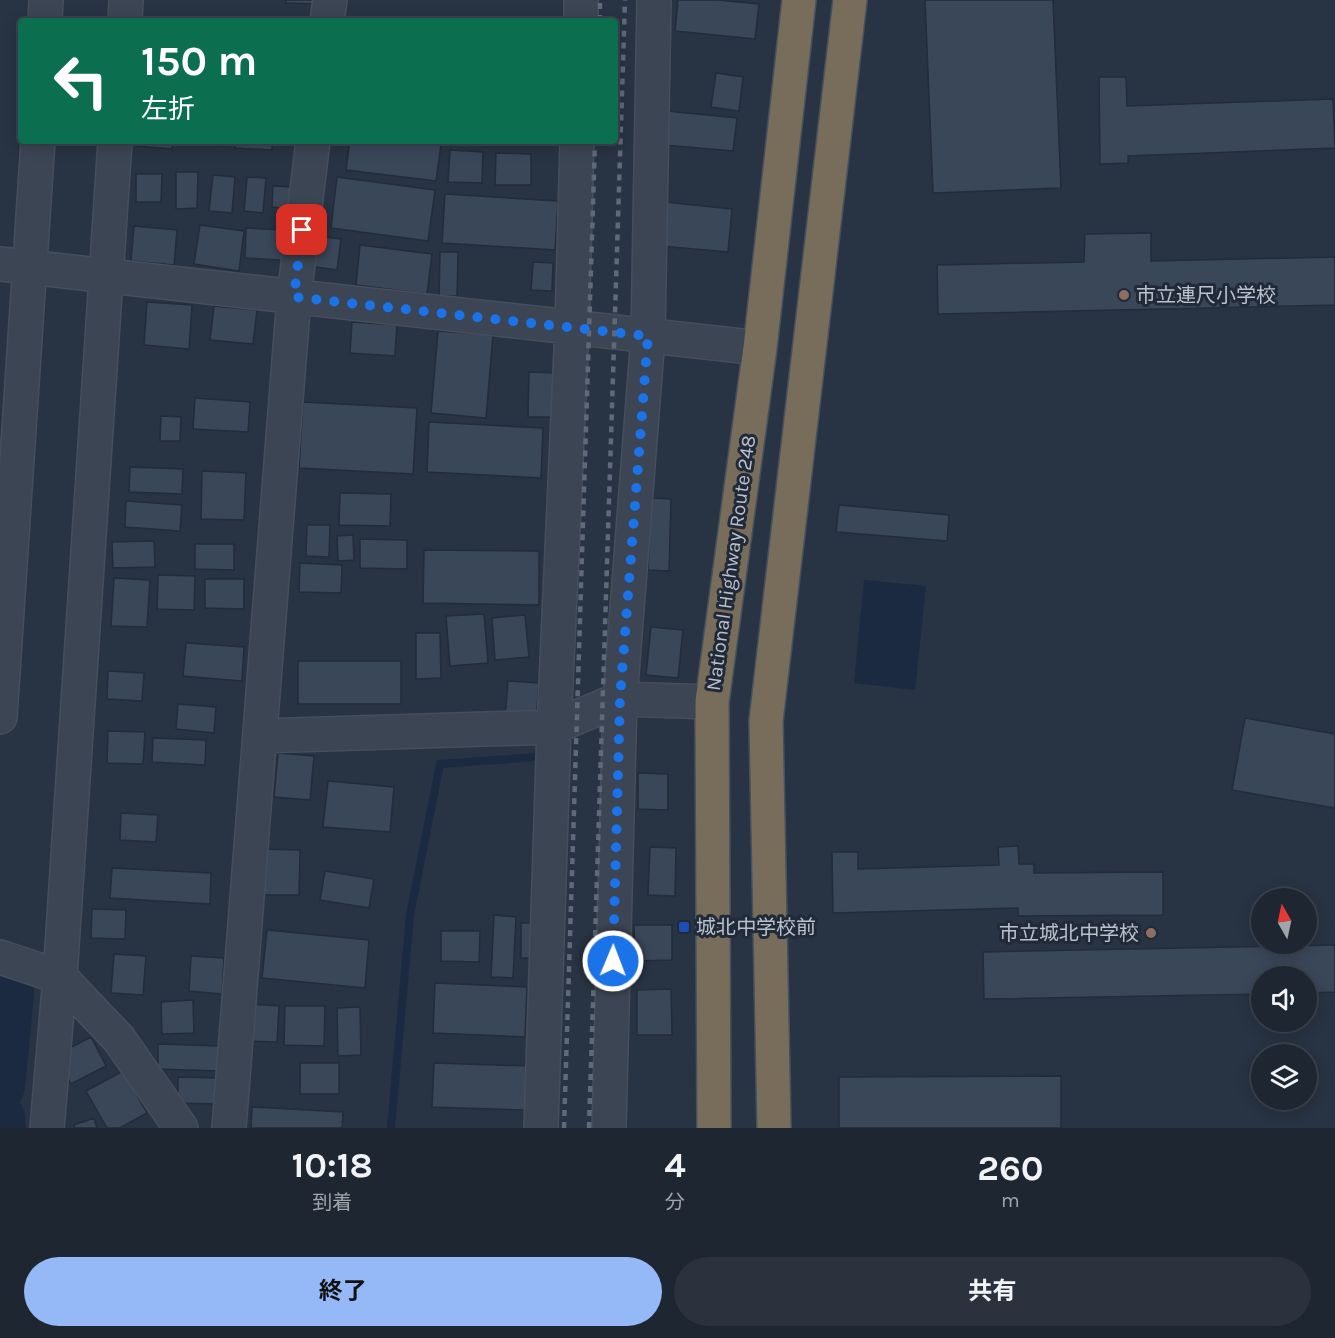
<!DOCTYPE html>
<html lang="ja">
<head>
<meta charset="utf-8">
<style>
	:root { --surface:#1e2632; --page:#2b323e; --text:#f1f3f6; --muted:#a1a5ac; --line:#3c434d; --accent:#95b9f6 }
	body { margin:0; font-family:Karla,"Noto Sans JP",sans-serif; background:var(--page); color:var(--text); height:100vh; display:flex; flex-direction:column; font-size:22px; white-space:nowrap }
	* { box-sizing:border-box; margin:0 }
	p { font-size:20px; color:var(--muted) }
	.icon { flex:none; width:33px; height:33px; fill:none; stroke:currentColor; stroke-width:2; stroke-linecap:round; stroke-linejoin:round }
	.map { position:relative; height:1128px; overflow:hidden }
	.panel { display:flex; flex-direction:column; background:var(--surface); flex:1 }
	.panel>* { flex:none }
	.top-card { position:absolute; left:18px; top:18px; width:600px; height:126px; border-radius:6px; box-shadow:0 3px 15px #0003,0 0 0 2px var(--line); background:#0b6e4f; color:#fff; overflow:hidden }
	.needle { width:39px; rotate:351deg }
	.controls { position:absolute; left:1251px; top:888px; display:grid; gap:12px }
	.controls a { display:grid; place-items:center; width:66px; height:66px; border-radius:50%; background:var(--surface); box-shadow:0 3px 15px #0003,0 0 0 2px var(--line); font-size:30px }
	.pin { position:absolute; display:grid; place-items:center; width:51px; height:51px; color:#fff; margin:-26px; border-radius:12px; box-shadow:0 3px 9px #0006 }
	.me { position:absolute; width:66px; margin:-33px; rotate:1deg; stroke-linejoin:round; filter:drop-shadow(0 0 4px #0008) }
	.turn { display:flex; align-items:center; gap:21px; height:126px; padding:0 24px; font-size:27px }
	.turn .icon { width:78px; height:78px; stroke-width:2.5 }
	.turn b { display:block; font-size:42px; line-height:51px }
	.eta { display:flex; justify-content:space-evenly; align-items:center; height:102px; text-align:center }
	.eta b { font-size:36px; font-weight:700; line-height:42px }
	.cta { display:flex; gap:12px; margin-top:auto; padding:12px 24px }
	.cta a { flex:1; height:69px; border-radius:36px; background:var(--accent); color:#111; font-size:24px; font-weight:700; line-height:69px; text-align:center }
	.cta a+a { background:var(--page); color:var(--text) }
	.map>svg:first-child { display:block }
	.water { fill:#1b2a41 }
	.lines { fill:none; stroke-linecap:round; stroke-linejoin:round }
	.stream { stroke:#1b2a41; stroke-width:8 }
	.river { stroke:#1b2a41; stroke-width:50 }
	.building { fill:#3a4759; stroke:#232c3a; stroke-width:1.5 }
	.minor-casing { stroke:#464e5c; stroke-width:36 }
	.highway-casing { stroke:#47505d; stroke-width:36 }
	.minor { stroke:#3c4553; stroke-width:33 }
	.highway { stroke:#786d5a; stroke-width:33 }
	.rail { stroke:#5f6979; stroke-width:4.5; stroke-dasharray:6 6; stroke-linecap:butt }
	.route { stroke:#1a73e8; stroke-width:10; stroke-dasharray:0 18 }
	.education-dot { fill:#8d6e63; stroke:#212a38; stroke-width:2 }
	.transit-dot { fill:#1a4fb4; stroke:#212a38; stroke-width:2 }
	.labels { text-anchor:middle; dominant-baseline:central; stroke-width:6; stroke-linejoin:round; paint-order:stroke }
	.poi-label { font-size:20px; fill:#bac1cc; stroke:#212a38; text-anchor:start }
	.street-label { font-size:20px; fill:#bac1cc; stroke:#212a38 }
</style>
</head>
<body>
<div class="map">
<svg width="1335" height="1128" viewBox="0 0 1335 1128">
	<rect width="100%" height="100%" fill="#283343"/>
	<path class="water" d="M 864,580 L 926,586 L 915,690 L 854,683 Z"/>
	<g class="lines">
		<path class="stream" d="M 391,1128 L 410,915 L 440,764 L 536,757"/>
		<path class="river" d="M 0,1086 L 9,994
			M 0,1118 L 1,1128"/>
	</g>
	<path class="building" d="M 286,0 L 316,0 L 316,4 L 286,3 Z
		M 678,0 L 718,0 L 759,4 L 755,39 L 675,31 Z
		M 925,0 L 1053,0 L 1061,188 L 933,193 Z
		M 716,73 L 743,77 L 739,111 L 711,107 Z
		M 1099,77 L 1126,77 L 1127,106 L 1333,99 L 1335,148 L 1128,156 L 1128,163 L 1100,164 Z
		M 667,111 L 737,118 L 733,151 L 664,145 Z
		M 137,141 L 173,141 L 172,149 L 137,146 Z
		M 184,141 L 222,141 L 221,146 Z
		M 235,141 L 272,141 L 272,150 L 235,148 Z
		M 350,141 L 411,141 L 441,145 L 436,181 L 346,170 Z
		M 450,150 L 483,152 L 482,183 L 448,182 Z
		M 496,153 L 531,154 L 531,185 L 495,185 Z
		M 176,172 L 198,172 L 197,208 L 176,209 Z
		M 136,174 L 162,174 L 161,202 L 136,202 Z
		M 213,175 L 235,177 L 232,213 L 209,211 Z
		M 247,177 L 266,178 L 263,213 L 244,211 Z
		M 337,177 L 435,190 L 428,241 L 331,228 Z
		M 273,186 L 291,187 L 289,209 L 272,207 Z
		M 445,194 L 558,201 L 555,250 L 442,243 Z
		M 665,202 L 732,209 L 728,252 L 660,246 Z
		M 200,225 L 244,231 L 239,271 L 194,264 Z
		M 134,226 L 177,230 L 174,265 L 131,261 Z
		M 246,228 L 283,230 L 282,260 L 245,258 Z
		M 1151,233 L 1151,261 L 1335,257 L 1335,305 L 938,314 L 937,265 L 1084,262 L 1085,234 Z
		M 314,236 L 341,239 L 337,270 L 309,266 Z
		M 360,245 L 432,254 L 427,294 L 356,285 Z
		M 440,252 L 458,252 L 457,296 L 439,296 Z
		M 533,262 L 553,263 L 552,291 L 531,290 Z
		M 147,302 L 192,305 L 189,349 L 144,345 Z
		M 214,306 L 257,310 L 253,344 L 210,340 Z
		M 352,322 L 397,325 L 395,356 L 350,353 Z
		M 438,331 L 493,335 L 486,418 L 431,413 Z
		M 529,372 L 556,373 L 555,417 L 528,417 Z
		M 195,398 L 250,402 L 248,432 L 193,429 Z
		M 303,402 L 417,408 L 413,474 L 299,468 Z
		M 161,416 L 181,417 L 180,441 L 160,441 Z
		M 429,422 L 543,428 L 541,478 L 427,472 Z
		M 130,467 L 183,469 L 182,494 L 129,492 Z
		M 202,471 L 246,473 L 244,520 L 201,519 Z
		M 340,493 L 391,494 L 390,526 L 339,525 Z
		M 651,498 L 671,499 L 669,571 L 648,570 Z
		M 126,501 L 182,505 L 180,531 L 125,527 Z
		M 839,505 L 949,515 L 947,541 L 836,532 Z
		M 307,525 L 330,525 L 329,557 L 306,556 Z
		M 353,535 L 354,560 L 338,561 L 337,536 Z
		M 360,539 L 407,540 L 407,569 L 360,568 Z
		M 154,541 L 155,567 L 113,568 L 112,542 Z
		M 195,544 L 234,544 L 234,570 L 195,569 Z
		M 424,550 L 539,551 L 539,605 L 423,603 Z
		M 300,563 L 342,565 L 341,593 L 299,592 Z
		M 158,575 L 195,576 L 194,610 L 157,609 Z
		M 114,578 L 150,580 L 147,627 L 111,626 Z
		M 205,579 L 244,579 L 244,609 L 205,608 Z
		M 484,614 L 488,663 L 450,666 L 446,616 Z
		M 525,615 L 529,657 L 495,660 L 492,618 Z
		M 651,627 L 683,630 L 678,678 L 646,675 Z
		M 416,633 L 440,633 L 441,678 L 416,679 Z
		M 186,643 L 244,647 L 242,681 L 183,676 Z
		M 298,661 L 401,661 L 401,704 L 298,704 Z
		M 108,671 L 144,673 L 142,701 L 107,699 Z
		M 508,681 L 539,683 L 536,720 L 505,718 Z
		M 178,704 L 216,707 L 214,733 L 176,729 Z
		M 1245,718 L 1335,734 L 1335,808 L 1232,790 Z
		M 108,731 L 145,732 L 143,764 L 107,763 Z
		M 153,738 L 206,740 L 205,765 L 152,762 Z
		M 278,753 L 314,756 L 310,800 L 274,797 Z
		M 638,773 L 668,774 L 668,810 L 638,809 Z
		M 328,781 L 394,787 L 390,832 L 323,827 Z
		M 121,813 L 158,815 L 156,842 L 120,840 Z
		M 1018,846 L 1019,864 L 1034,864 L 1034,873 L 1163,872 L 1163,915 L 1018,916 L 1018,908 L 833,913 L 832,852 L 858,852 L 858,869 L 999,865 L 998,847 Z
		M 650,847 L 676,848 L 675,896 L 648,895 Z
		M 261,849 L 300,850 L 299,895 L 261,895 Z
		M 112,868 L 211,873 L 210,904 L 110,898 Z
		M 325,871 L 374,879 L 369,908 L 320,900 Z
		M 92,909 L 126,910 L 125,939 L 91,938 Z
		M 494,915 L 516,917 L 513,978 L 491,977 Z
		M 521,923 L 536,923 L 535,958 L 521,958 Z
		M 634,925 L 672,925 L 672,960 L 635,961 Z
		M 267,930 L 369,940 L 365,988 L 262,978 Z
		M 441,931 L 480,931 L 479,962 L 441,961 Z
		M 1335,945 L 1335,992 L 1306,993 L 1306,976 L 1262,976 L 1262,994 L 984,999 L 983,952 Z
		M 114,954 L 146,956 L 143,995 L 111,993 Z
		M 191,956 L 224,958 L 222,994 L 189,991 Z
		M 435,983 L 527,987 L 525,1037 L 433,1033 Z
		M 671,989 L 672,1035 L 637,1035 L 637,990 Z
		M 193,1000 L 194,1033 L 162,1034 L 161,1002 Z
		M 251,1004 L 279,1006 L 277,1042 L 249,1041 Z
		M 285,1006 L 325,1006 L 324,1046 L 284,1045 Z
		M 360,1007 L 361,1055 L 338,1056 L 337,1008 Z
		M 91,1037 L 106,1066 L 71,1084 L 56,1055 Z
		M 158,1044 L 220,1046 L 220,1071 L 158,1069 Z
		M 300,1063 L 339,1063 L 339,1094 L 300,1094 Z
		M 434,1063 L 528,1066 L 527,1110 L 432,1107 Z
		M 123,1071 L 147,1113 L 120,1128 L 107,1128 L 86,1091 Z
		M 1061,1076 L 1061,1128 L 839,1128 L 839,1077 Z
		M 178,1077 L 219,1078 L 219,1104 L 178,1103 Z
		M 252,1107 L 343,1112 L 342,1128 L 251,1128 Z
		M 94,1118 L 97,1128 L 75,1128 L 74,1125 Z"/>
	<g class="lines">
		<defs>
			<path id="minor" d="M 45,21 L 46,0
				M 125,21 L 126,0
				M 327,21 L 330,0
				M 581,21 L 581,0
				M 0,264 L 760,348
				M 0,717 L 38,141
				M 261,736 L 554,727 L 620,699 L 712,702
				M 0,957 L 60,977 L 119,1039 L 181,1128
				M 47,1128 L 60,977 L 115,141
				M 229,1128 L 294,297 L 313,141
				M 541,1128 L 554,727 L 572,328 L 577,141
				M 609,1128 L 620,699 L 648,336 L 654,0"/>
			<path id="highway" d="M 714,1128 L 712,702 L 760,348 L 799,0
				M 774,1128 L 766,721 L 850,0"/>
		</defs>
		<use href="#minor" class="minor-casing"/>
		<use href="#highway" class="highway-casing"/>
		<use href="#minor" class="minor"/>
		<use href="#highway" class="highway"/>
		<path class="rail" d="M 600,21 L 600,0
			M 564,1128 L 595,141
			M 589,1128 L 625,0"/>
	</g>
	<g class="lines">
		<path class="route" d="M 302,230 L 294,297 L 648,336 L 620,699 L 613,961"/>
	</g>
	<g class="education-dot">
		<circle cx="1124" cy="295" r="6"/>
		<circle cx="1151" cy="933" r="6"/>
	</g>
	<rect class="transit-dot" x="678" y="921" width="12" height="12" rx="3"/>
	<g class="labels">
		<g class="poi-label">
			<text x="1136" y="295">市立連尺小学校</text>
			<text x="696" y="927">城北中学校前</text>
			<text x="1139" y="933" text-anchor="end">市立城北中学校</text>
		</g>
		<g class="street-label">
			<text transform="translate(731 563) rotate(-82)">National Highway Route 248</text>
		</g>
	</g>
</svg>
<div class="controls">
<a><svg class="needle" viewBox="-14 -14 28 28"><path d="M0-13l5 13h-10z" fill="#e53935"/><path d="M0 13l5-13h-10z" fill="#a1a5ac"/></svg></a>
<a><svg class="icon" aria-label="sound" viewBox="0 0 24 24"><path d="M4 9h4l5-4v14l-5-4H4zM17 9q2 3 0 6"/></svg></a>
<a><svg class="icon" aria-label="layers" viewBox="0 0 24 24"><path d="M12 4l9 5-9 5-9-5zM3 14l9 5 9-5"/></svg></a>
</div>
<div class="pin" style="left:302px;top:230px;background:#d93025"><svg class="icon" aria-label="arrive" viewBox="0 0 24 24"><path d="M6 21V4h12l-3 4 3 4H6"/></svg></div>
<svg class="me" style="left:613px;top:961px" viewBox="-20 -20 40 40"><circle r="17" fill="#1a73e8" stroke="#fff" stroke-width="3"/><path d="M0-11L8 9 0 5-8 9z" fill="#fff"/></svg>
<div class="top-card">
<div class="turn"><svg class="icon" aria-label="left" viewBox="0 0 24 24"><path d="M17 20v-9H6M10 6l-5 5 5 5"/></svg><div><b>150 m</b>左折</div></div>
</div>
</div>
<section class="panel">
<div class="eta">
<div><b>10:18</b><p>到着</p></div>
<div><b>4</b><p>分</p></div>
<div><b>260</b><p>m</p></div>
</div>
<div class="cta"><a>終了</a><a>共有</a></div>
</section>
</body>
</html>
